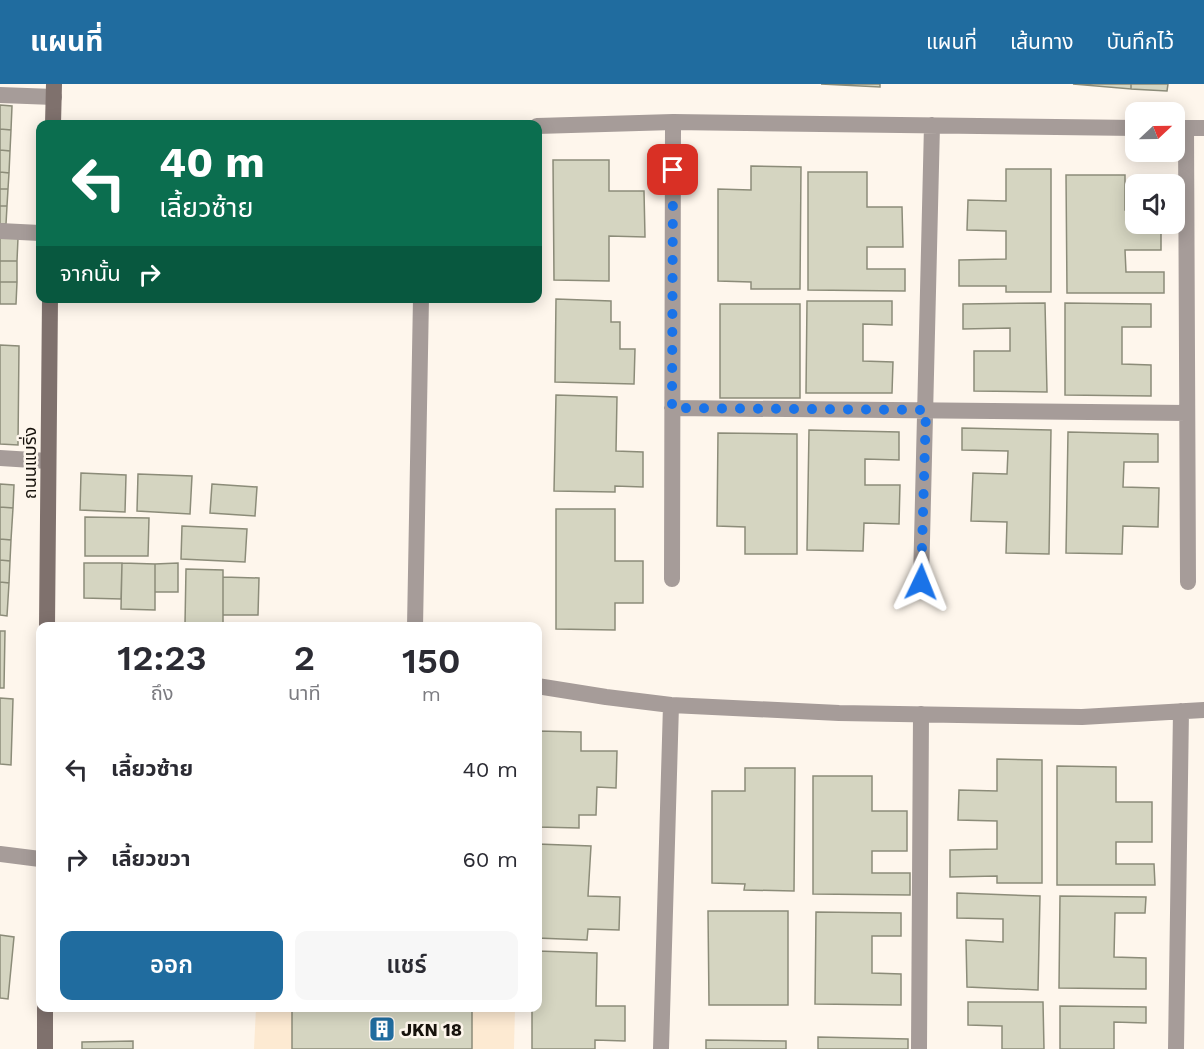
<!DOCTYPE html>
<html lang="th">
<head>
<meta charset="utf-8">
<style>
	:root { --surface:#fff; --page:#f7f7f7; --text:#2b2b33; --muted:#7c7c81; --accent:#206c9f }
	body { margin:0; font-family:"Work Sans","Noto Sans Thai",sans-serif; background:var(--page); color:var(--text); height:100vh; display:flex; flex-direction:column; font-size:22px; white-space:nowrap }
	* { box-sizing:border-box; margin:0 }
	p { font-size:20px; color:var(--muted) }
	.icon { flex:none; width:33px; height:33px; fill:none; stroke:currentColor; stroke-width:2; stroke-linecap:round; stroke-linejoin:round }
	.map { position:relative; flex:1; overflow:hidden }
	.drawer { position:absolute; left:36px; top:538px; width:506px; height:390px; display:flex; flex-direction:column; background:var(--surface); border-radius:12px; box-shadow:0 3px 15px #0003 }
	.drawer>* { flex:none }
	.guide { position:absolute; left:36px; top:36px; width:506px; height:183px; border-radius:12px; box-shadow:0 3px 15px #0003; background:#0b6e4f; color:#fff; overflow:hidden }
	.needle { width:39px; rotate:68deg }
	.buttons { position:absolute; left:1125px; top:18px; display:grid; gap:12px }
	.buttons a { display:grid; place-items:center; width:60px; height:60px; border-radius:12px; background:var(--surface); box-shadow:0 3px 15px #0003; font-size:30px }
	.pin { position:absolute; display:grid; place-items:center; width:51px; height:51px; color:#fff; margin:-26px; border-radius:12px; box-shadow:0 3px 9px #0006 }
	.me { position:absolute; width:66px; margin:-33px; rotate:2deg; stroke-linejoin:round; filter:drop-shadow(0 0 4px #0008) }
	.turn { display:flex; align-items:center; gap:21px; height:126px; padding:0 24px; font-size:27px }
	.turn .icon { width:78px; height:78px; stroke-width:2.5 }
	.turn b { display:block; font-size:42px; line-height:51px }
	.then { display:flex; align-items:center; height:57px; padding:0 24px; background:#0003; gap:12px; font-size:22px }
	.eta { display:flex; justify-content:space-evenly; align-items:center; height:102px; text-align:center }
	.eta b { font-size:36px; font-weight:600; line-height:42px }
	.action { display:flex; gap:12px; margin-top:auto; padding:12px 24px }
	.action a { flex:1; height:69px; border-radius:12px; background:var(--accent); color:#fff; font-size:24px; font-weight:600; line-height:69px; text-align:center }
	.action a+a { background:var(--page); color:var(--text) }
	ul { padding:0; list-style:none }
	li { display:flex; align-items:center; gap:18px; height:90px; padding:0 24px }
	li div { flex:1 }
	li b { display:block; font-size:22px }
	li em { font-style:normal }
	header { display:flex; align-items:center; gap:36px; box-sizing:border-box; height:84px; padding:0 30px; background:var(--accent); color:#fff }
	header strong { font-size:28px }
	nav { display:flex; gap:33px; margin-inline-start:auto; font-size:21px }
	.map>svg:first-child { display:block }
	.built { fill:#fdead2 }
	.building { fill:#d5d5c1; stroke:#8c8c79; stroke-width:1.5 }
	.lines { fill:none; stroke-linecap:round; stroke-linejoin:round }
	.minor { stroke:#a69c99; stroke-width:16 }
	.secondary { stroke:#7f716d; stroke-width:16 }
	.route { stroke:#1a73e8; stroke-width:10; stroke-dasharray:0 18 }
	.labels { text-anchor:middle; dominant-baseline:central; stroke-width:5; stroke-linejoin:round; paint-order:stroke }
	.street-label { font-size:18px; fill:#17120c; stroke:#fef6ec }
	.poi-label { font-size:18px; font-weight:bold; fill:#17120c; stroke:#fef6ec; text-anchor:start }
</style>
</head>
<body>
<header>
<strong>แผนที่</strong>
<nav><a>แผนที่</a><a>เส้นทาง</a><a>บันทึกไว้</a></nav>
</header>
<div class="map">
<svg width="1204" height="965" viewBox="0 0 1204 965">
	<rect width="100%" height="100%" fill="#fef6ec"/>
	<path class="built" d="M 256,924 L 515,924 L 514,965 L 254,965 Z"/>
	<path class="building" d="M 821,0 L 880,0 L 880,3 Z
		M 1073,0 L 1131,0 L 1131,5 Z
		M 1131,0 L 1168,0 L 1167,7 L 1131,5 Z
		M 0,21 L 12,22 L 11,46 L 0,45 Z
		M 0,45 L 11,46 L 10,67 L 0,66 Z
		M 0,66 L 10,67 L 9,89 L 0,88 Z
		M 553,76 L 609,76 L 609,107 L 644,107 L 645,153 L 609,152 L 609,197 L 554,196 Z
		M 751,82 L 801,83 L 800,205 L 751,205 L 751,198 L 718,197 L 718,105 L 751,106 Z
		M 1006,85 L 1051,85 L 1051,208 L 1006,208 L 1006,202 L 959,202 L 959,176 L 1006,175 L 1006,147 L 967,146 L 968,116 L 1006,117 Z
		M 0,88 L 9,89 L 8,105 L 0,105 Z
		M 808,88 L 867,88 L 867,123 L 902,123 L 903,163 L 867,163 L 867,185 L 905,185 L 905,207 L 808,206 Z
		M 1066,91 L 1125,91 L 1125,126 L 1136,126 L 1136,140 L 1161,140 L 1161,166 L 1125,166 L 1126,188 L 1164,188 L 1164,209 L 1067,209 Z
		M 0,105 L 8,105 L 7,122 L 0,122 Z
		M 0,122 L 7,122 L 6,140 L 0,140 Z
		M 0,153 L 18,154 L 17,177 L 0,177 Z
		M 0,177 L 17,177 L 17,198 L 0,198 Z
		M 0,198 L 17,198 L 16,220 L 0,220 Z
		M 556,215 L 611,217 L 611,238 L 620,238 L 620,265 L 635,265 L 634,300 L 555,298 Z
		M 807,217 L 892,217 L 892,241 L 863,240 L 863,277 L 893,278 L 892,309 L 806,309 Z
		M 1045,219 L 1047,308 L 974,307 L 974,267 L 1010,267 L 1010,244 L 963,245 L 963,220 Z
		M 1065,219 L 1151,220 L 1151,243 L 1122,243 L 1122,280 L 1151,281 L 1151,312 L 1065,311 Z
		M 720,220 L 800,220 L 800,314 L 720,314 Z
		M 0,261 L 19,262 L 18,361 L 0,360 Z
		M 556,311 L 617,313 L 616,367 L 643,368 L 643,403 L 615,402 L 615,408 L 554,407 Z
		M 962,344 L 1051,346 L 1049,470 L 1006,469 L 1007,438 L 971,437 L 973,389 L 1007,390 L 1008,367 L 962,366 Z
		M 809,346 L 899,348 L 899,376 L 865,375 L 865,401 L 900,401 L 899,440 L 864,439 L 863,467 L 807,466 Z
		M 1068,348 L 1158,350 L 1158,378 L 1124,378 L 1123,403 L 1159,404 L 1158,443 L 1123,442 L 1122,470 L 1066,469 Z
		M 718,349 L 797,350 L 797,470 L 745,470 L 745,443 L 717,442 Z
		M 81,389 L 126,391 L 125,428 L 80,426 Z
		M 138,390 L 192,392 L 190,430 L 137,427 Z
		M 0,400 L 14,401 L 13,424 L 0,423 Z
		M 212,400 L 257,403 L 255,432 L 210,429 Z
		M 0,423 L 13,424 L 11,456 L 0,455 Z
		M 556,425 L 615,425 L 615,477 L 643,477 L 643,519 L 615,519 L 615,546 L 556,545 Z
		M 85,433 L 149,434 L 148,472 L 85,472 Z
		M 182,442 L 247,445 L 245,478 L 181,475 Z
		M 0,455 L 11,456 L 10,477 L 0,476 Z
		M 0,476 L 10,477 L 9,499 L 0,498 Z
		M 84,479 L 122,479 L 121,515 L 84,514 Z
		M 122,479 L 155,480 L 155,526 L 121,525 Z
		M 178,479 L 178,508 L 155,508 L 155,480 Z
		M 186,485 L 223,486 L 223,540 L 185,540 Z
		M 223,493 L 259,494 L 258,531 L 223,531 Z
		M 0,498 L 9,499 L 7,532 L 0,531 Z
		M 88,539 L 148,539 L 148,543 L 88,543 Z
		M 0,547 L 5,547 L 4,604 L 0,604 Z
		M 0,614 L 13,615 L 11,681 L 0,680 Z
		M 537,647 L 581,648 L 581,667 L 617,667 L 616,704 L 597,703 L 596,731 L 579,731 L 579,744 L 537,743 Z
		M 997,675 L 1042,676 L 1042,799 L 997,799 L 997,792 L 950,793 L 950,766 L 997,765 L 997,737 L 958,736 L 959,706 L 997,707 Z
		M 1057,682 L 1116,683 L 1116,718 L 1152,718 L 1152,758 L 1116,758 L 1116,780 L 1154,780 L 1155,801 L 1057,801 Z
		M 745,684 L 795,684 L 794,807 L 744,806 L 745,800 L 712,799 L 712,707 L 745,707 Z
		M 813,692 L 872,692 L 872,727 L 907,727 L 907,767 L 872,767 L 872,789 L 910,789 L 910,811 L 813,810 Z
		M 537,760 L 591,762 L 588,812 L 620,813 L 619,846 L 588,845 L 587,856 L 537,854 Z
		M 957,809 L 1040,812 L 1038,906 L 967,903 L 966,856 L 1003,858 L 1003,835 L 957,834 Z
		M 1060,812 L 1146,813 L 1145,829 L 1115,829 L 1114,873 L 1146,874 L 1146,905 L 1059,904 Z
		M 708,827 L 788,827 L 788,921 L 709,921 Z
		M 816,828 L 901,829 L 901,852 L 872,852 L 872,889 L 901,890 L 901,921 L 815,920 Z
		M 0,851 L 14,853 L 8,915 L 0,914 Z
		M 537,867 L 597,869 L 596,922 L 625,922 L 625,957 L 595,956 L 595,965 L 532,965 L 532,924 L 537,924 Z
		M 968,918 L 1043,918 L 1044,965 L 1002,965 L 1002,942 L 968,941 Z
		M 1060,922 L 1146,923 L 1146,939 L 1114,938 L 1114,965 L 1060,965 Z
		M 292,924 L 472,924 L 472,965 L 292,965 Z
		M 818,953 L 908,955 L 908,965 L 818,965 Z
		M 706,956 L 786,957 L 786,965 L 706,965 Z
		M 133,957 L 133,965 L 82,965 L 82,958 Z"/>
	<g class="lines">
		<path class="minor" d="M 0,11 L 54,13
			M 537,42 L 673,38 L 1136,44
			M 1175,44 L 1204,44
			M 1186,45 L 1188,498
			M 0,147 L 40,149
			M 672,324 L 1187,329
			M 0,374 L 48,377
			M 672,495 L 673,38
			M 921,498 L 932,41
			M 415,543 L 421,214
			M 537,602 L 606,613 L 671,621 L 839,629 L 1082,633 L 1204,626
			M 0,770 L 40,775
			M 661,965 L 671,621
			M 919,965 L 921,630
			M 1176,965 L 1181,627"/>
		<path class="secondary" d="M 53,40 L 54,0
			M 47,543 L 50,214
			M 45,924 L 45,965"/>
	</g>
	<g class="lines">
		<path class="route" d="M 673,86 L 672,324 L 926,326 L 921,498"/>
	</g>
	<defs>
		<symbol id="building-square" viewBox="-11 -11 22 22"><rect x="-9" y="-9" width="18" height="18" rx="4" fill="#206c9f" stroke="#fef6ec"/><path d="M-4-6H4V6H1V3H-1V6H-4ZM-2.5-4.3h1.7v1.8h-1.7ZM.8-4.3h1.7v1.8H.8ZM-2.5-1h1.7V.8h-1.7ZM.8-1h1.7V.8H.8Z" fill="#fff"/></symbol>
	</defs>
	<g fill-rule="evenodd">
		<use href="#building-square" x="367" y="930" width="30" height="30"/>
	</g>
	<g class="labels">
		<g class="street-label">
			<text transform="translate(29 379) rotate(-90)">ถนนแบริ่ง</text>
		</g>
		<g class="poi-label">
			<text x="401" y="945">JKN 18</text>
		</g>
	</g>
</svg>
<div class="buttons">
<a><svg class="needle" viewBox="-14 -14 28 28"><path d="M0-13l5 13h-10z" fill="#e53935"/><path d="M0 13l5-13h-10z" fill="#7c7c81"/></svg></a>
<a><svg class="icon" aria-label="sound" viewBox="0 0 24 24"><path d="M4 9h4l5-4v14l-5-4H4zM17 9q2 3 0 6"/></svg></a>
</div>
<div class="pin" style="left:673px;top:86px;background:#d93025"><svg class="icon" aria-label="arrive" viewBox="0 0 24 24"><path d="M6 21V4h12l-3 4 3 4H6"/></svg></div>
<svg class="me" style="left:921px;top:498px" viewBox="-20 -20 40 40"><path d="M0-17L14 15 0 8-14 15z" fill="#1a73e8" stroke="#fff" stroke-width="4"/></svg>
<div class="guide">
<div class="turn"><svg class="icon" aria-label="left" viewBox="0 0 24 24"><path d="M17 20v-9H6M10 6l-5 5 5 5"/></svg><div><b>40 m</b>เลี้ยวซ้าย</div></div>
<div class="then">จากนั้น<svg class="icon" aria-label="right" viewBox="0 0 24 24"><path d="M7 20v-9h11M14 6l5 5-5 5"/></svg></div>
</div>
<section class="drawer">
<div class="eta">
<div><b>12:23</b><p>ถึง</p></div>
<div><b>2</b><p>นาที</p></div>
<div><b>150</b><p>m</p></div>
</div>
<ul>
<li><svg class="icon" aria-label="left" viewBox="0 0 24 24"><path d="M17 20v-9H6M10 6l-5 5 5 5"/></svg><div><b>เลี้ยวซ้าย</b></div><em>40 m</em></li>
<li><svg class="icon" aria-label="right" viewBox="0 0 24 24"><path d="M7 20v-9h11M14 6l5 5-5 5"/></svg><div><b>เลี้ยวขวา</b></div><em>60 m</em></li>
</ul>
<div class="action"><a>ออก</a><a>แชร์</a></div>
</section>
</div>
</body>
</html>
